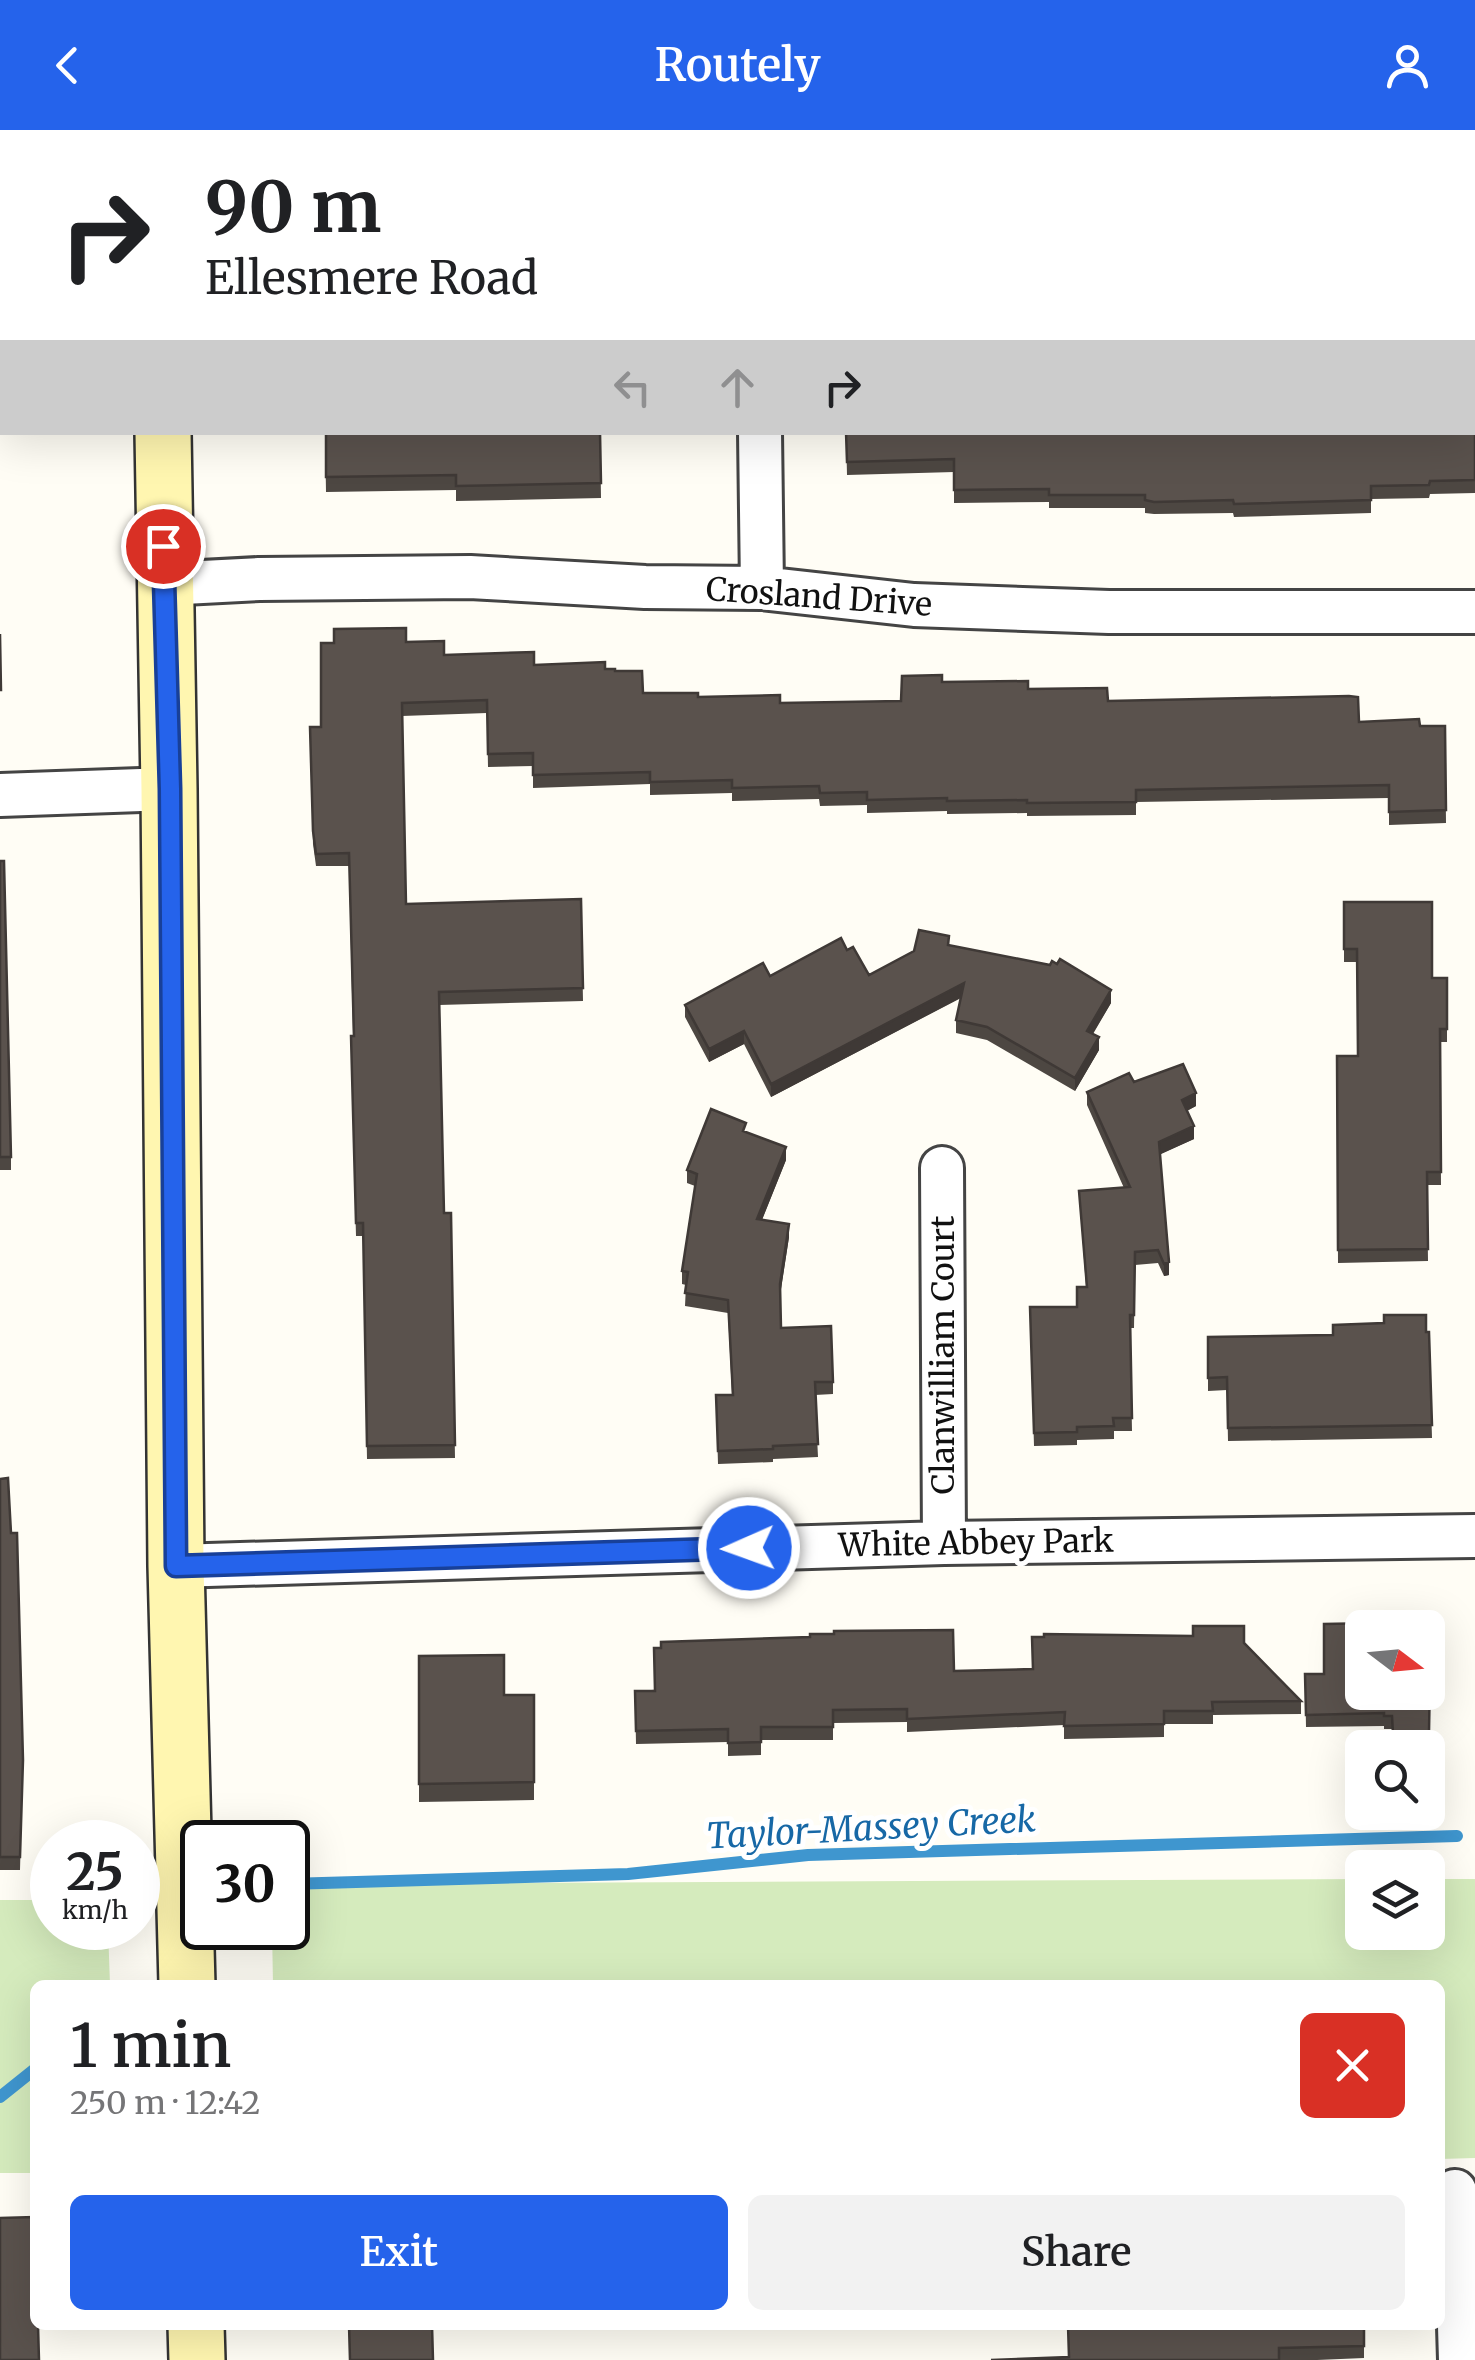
<!DOCTYPE html>
<html lang="en">
<head>
<meta charset="utf-8">
<style>
	:root { --surface:#fff; --page:#f2f2f2; --text:#202124; --muted:#757577; --accent:#2563eb }
	body { margin:0; font-family:Merriweather,serif; background:var(--page); color:var(--text); height:100vh; display:flex; flex-direction:column; font-size:38px; white-space:nowrap }
	* { box-sizing:border-box; margin:0 }
	p { font-size:32px; color:var(--muted) }
	.icon { flex:none; width:55px; height:55px; fill:none; stroke:currentColor; stroke-width:2; stroke-linecap:round; stroke-linejoin:round }
	.map { position:relative; flex:1; overflow:hidden }
	.side { position:absolute; left:30px; top:1850px; width:1415px; height:350px; display:flex; flex-direction:column; background:var(--surface); border-radius:15px; box-shadow:0 10px 40px #0002 }
	.side>* { flex:none }
	.hud { position:absolute; left:0px; top:0px; width:1475px; height:305px; box-shadow:0 10px 40px #0002; background:#fff; color:var(--text); overflow:hidden }
	.needle { width:65px; rotate:106deg }
	.tools { position:absolute; left:1345px; top:1480px; display:grid; gap:20px }
	.tools a { display:grid; place-items:center; width:100px; height:100px; border-radius:15px; background:var(--surface); box-shadow:0 10px 40px #0002; font-size:50px }
	.speed { position:absolute; left:30px; top:1690px; display:flex; gap:20px; font-size:50px; font-weight:700; text-align:center }
	.speed>* { display:grid; place-content:center; width:130px; height:130px; border-radius:50%; background:var(--surface); box-shadow:0 10px 40px #0002; line-height:1 }
	.speed small { font-size:25px; font-weight:400 }
	.speed .limit { border:5px solid #111; border-radius:15px; background:#fff; color:#111 }
	.pin { position:absolute; display:grid; place-items:center; width:85px; height:85px; color:#fff; margin:-42px; border:5px solid #fff; border-radius:50%; box-shadow:0 2px 10px #0007 }
	.me { position:absolute; width:110px; margin:-55px; rotate:268deg; stroke-linejoin:round; filter:drop-shadow(0 0 8px #0008) }
	.turn { display:flex; align-items:center; gap:35px; height:210px; padding:0 40px; font-size:45px }
	.turn .icon { width:130px; height:130px; stroke-width:2.5 }
	.turn b { display:block; font-size:70px; line-height:85px }
	.lanes { display:flex; align-items:center; height:95px; padding:0 40px; background:#0003; justify-content:center; gap:50px; direction:ltr }
	.lanes .off { opacity:.35 }
	.round { display:grid; place-items:center; flex:none; width:105px; height:105px; border-radius:15px; background:var(--page) }
	.head { display:flex; align-items:center; justify-content:space-between; height:170px; padding:0 40px }
	h1 { font-size:60px; font-weight:600; line-height:75px }
	.action { display:flex; gap:20px; margin-top:auto; padding:20px 40px }
	.action a { flex:1; height:115px; border-radius:15px; background:var(--accent); color:#fff; font-size:40px; font-weight:600; line-height:115px; text-align:center }
	.action a+a { background:var(--page); color:var(--text) }
	header { display:flex; justify-content:space-between; align-items:center; height:130px; padding:0 40px; background:var(--accent); color:#fff; font-size:45px; font-weight:600 }
	.map>svg:first-child { display:block }
	.green { fill:#d5ebbd }
	.lines { fill:none; stroke-linecap:round; stroke-linejoin:round }
	.stream { stroke:#3f96cf; stroke-width:12 }
	.street-casing { stroke:#444; stroke-width:48 }
	.secondary-casing { stroke:#333; stroke-width:60 }
	.street { stroke:#fff; stroke-width:42 }
	.secondary { stroke:#fff6b0; stroke-width:55 }
	.wall { fill:#4d4742 }
	.shaded-wall { fill:#3f3936 }
	.building { fill:#5a524d; stroke:#3f3936; stroke-width:2.5; fill-rule:evenodd }
	.route-casing { stroke:#184099; stroke-width:25 }
	.route { stroke:#2563eb; stroke-width:18 }
	.labels { text-anchor:middle; dominant-baseline:central; stroke-width:10; stroke-linejoin:round; paint-order:stroke }
	.street-label { font-size:32px; fill:#111; stroke:#fff }
	.water-label { font-size:35px; font-style:italic; fill:#1768a6; stroke:#fff }
</style>
</head>
<body>
<header><svg class="icon" aria-label="back" viewBox="0 0 24 24"><path d="M15 5l-7 7 7 7"/></svg>Routely<svg class="icon" aria-label="person" viewBox="0 0 24 24"><circle cx="12" cy="8" r="4"/><path d="M4 21q1-7 8-7t8 7"/></svg></header>
<div class="map">
<svg width="1475" height="2230" viewBox="0 0 1475 2230">
	<rect width="100%" height="100%" fill="#fffdf5"/>
	<path class="green" d="M 1362,1749 L 1362,1802 L 1428,1802 L 1428,1749 L 1475,1749 L 1475,2028 L 1440,2029 L 1440,1855 L 273,1855 L 272,1798 L 288,1798 L 288,1754 Z
		M 0,1770 L 52,1770 L 52,1798 L 108,1798 L 110,1855 L 35,1855 L 35,2043 L 0,2043 Z"/>
	<g class="lines">
		<path class="stream" d="M 288,1754 L 628,1744 L 808,1725 L 1457,1706
			M 0,1967 L 35,1939"/>
		<defs>
			<path id="street" d="M 745,2 L 746,0
				M 760,302 L 762,458
				M 164,454 L 259,449 L 470,447 L 645,457 L 762,458 L 914,475 L 1109,482 L 1475,482
				M 0,665 L 169,659
				M 942,1038 L 944,1413
				M 176,1436 L 944,1413 L 1475,1406
				M 1455,2061 L 1460,2230"/>
			<path id="secondary" d="M 159,0 L 159,2
				M 163,302 L 169,659 L 176,1436 L 187,1855
				M 196,2195 L 197,2230"/>
		</defs>
		<use href="#street" class="street-casing"/>
		<use href="#secondary" class="secondary-casing"/>
		<use href="#street" class="street"/>
		<use href="#secondary" class="secondary"/>
	</g>
	<path class="wall" d="M 1475,258 L 1475,363 L 1430,364 L 1429,368 L 1371,369 L 1371,383 L 1234,387 L 1233,383 L 1154,384 L 1145,383 L 1145,378 L 1049,378 L 1049,372 L 954,373 L 954,342 L 847,345 L 846,302 L 1472,302 Z
		M 325,302 L 600,302 L 601,368 L 456,371 L 456,360 L 326,362 Z
		M 406,512 L 444,525 L 534,535 L 605,539 L 615,541 L 643,563 L 780,573 L 901,571 L 942,552 L 1028,559 L 1108,571 L 1359,592 L 1420,596 L 1445,596 L 1446,693 L 1389,695 L 1389,668 L 1136,672 L 1136,685 L 1027,686 L 1027,683 L 947,684 L 947,681 L 867,683 L 867,675 L 820,676 L 819,669 L 732,671 L 732,663 L 650,665 L 650,654 L 533,658 L 533,636 L 488,637 L 487,583 L 402,586 L 406,774 L 581,769 L 583,871 L 439,875 L 444,1083 L 451,1083 L 455,1328 L 367,1329 L 363,1106 L 356,1106 L 351,919 L 353,906 L 349,736 L 316,736 L 313,714 L 310,597 L 321,597 Z
		M 0,731 L 11,1027 L 11,1040 L 0,1040 Z
		M 1344,772 L 1432,848 L 1447,848 L 1447,912 L 1440,912 L 1441,1055 L 1427,1055 L 1428,1131 L 1338,1133 L 1337,926 L 1358,926 L 1357,832 L 1344,832 Z
		M 949,815 L 1111,873 L 1093,904 L 1099,920 L 1075,961 L 987,910 L 956,903 L 956,890 L 961,868 L 771,967 L 744,914 L 709,932 L 685,887 L 685,875 L 847,820 L 869,845 Z
		M 1134,952 L 1196,976 L 1187,981 L 1194,1009 L 1160,1024 L 1169,1145 L 1164,1146 L 1158,1133 L 1135,1135 L 1134,1198 L 1130,1198 L 1132,1301 L 1114,1301 L 1114,1309 L 1077,1310 L 1077,1315 L 1034,1316 L 1030,1177 L 1077,1177 L 1086,1157 L 1079,1061 L 1124,1058 L 1087,975 L 1087,962 Z
		M 746,1002 L 786,1030 L 762,1090 L 789,1107 L 780,1165 L 781,1198 L 833,1252 L 833,1264 L 815,1265 L 818,1327 L 773,1329 L 773,1332 L 718,1334 L 716,1265 L 732,1265 L 728,1183 L 685,1176 L 686,1155 L 682,1154 L 682,1141 L 695,1056 L 687,1053 L 687,1040 Z
		M 1429,1202 L 1432,1308 L 1228,1311 L 1227,1260 L 1208,1261 L 1208,1207 Z
		M 0,1349 L 23,1630 L 20,1740 L 0,1740 Z
		M 1431,1492 L 1429,1615 L 1393,1617 L 1392,1599 L 1384,1599 L 1384,1596 L 1306,1597 L 1305,1544 L 1324,1544 Z
		M 1244,1513 L 1301,1571 L 1301,1584 L 1213,1585 L 1213,1594 L 1164,1594 L 1164,1607 L 1064,1609 L 1064,1595 L 907,1602 L 907,1592 L 833,1593 L 833,1610 L 761,1610 L 761,1625 L 728,1626 L 728,1612 L 636,1614 L 635,1561 L 954,1541 L 1033,1539 Z
		M 419,1526 L 504,1565 L 534,1565 L 534,1670 L 419,1672 Z
		M 1364,2195 L 1364,2228 L 1317,2230 L 991,2230 L 1068,2227 Z"/>
	<path class="shaded-wall" d="M 964,853 L 964,866 L 771,967 L 771,954 Z
		M 1111,860 L 1111,873 L 1087,913 L 1087,901 Z
		M 744,901 L 744,914 L 709,932 L 709,919 Z
		M 1099,907 L 1099,920 L 1075,961 L 1075,948 Z
		M 1196,963 L 1196,976 L 1182,983 L 1182,970 Z
		M 1194,996 L 1194,1009 L 1159,1025 L 1159,1012 Z
		M 786,1017 L 786,1030 L 757,1102 L 757,1089 Z
		M 789,1094 L 789,1107 L 780,1166 L 780,1154 Z
		M 1169,1132 L 1169,1145 L 1164,1146 L 1164,1134 Z"/>
	<path class="building" d="M 298,0 L 387,0 L 387,2 L 298,2 Z
		M 522,0 L 611,0 L 611,2 L 522,2 Z
		M 1472,48 L 1475,48 L 1475,140 L 1472,140 Z
		M 1472,258 L 1475,258 L 1475,350 L 1430,351 L 1429,355 L 1371,356 L 1371,370 L 1234,374 L 1233,370 L 1154,372 L 1145,370 L 1145,365 L 1049,365 L 1049,359 L 954,360 L 954,329 L 847,332 L 846,302 L 1472,302 Z
		M 326,302 L 600,302 L 601,353 L 456,356 L 456,345 L 326,347 Z
		M 406,498 L 406,512 L 444,511 L 444,525 L 534,522 L 534,535 L 605,532 L 605,539 L 615,539 L 615,541 L 642,541 L 643,563 L 698,563 L 698,567 L 780,565 L 780,573 L 901,571 L 902,546 L 942,545 L 942,552 L 1028,551 L 1028,559 L 1107,558 L 1108,571 L 1349,566 L 1358,567 L 1359,592 L 1419,589 L 1420,596 L 1445,596 L 1446,680 L 1389,682 L 1389,655 L 1136,660 L 1136,672 L 1027,673 L 1027,670 L 947,671 L 947,668 L 867,670 L 867,662 L 820,663 L 819,656 L 732,658 L 732,650 L 650,652 L 650,642 L 533,645 L 533,623 L 488,624 L 487,570 L 402,573 L 406,774 L 581,769 L 583,858 L 439,862 L 444,1083 L 451,1083 L 455,1315 L 367,1316 L 363,1093 L 356,1093 L 351,906 L 354,906 L 349,723 L 316,724 L 313,701 L 310,597 L 321,597 L 321,513 L 334,513 L 334,499 Z
		M 0,504 L 1,560 L 0,560 Z
		M 0,731 L 4,731 L 11,1027 L 0,1027 Z
		M 1344,772 L 1432,772 L 1432,848 L 1447,848 L 1447,899 L 1440,899 L 1441,1042 L 1427,1042 L 1428,1119 L 1338,1120 L 1337,926 L 1358,926 L 1357,819 L 1344,819 Z
		M 919,800 L 949,806 L 948,815 L 1050,835 L 1052,831 L 1057,834 L 1060,829 L 1111,860 L 1087,901 L 1099,907 L 1075,948 L 987,897 L 956,890 L 964,853 L 771,954 L 744,901 L 709,919 L 685,875 L 763,833 L 770,846 L 841,808 L 847,820 L 853,817 L 869,845 L 914,821 Z
		M 1183,934 L 1196,963 L 1182,970 L 1194,996 L 1159,1012 L 1169,1132 L 1164,1134 L 1158,1120 L 1135,1122 L 1134,1185 L 1130,1185 L 1132,1288 L 1113,1288 L 1114,1296 L 1077,1297 L 1077,1302 L 1034,1303 L 1030,1177 L 1077,1177 L 1077,1157 L 1087,1157 L 1079,1061 L 1130,1057 L 1087,962 L 1129,943 L 1134,952 Z
		M 711,979 L 746,993 L 743,1001 L 786,1017 L 757,1089 L 789,1094 L 780,1154 L 781,1198 L 831,1196 L 833,1252 L 815,1252 L 818,1314 L 773,1316 L 773,1319 L 718,1321 L 716,1265 L 733,1265 L 728,1170 L 685,1163 L 688,1142 L 682,1141 L 697,1044 L 687,1040 Z
		M 1384,1185 L 1426,1185 L 1426,1202 L 1429,1202 L 1432,1295 L 1228,1298 L 1227,1247 L 1208,1248 L 1208,1207 L 1333,1205 L 1333,1195 L 1384,1193 Z
		M 8,1348 L 11,1403 L 17,1403 L 23,1630 L 20,1727 L 0,1727 L 0,1349 Z
		M 1431,1492 L 1429,1602 L 1393,1604 L 1392,1586 L 1384,1586 L 1384,1583 L 1306,1585 L 1305,1544 L 1324,1544 L 1324,1494 ZM 1362,1498 L 1428,1498 L 1428,1562 L 1362,1562 Z
		M 1193,1496 L 1244,1496 L 1244,1513 L 1301,1571 L 1212,1572 L 1213,1581 L 1164,1581 L 1164,1594 L 1064,1596 L 1065,1582 L 907,1589 L 907,1579 L 833,1580 L 833,1597 L 761,1597 L 761,1612 L 728,1613 L 728,1599 L 636,1601 L 635,1561 L 655,1561 L 654,1518 L 661,1518 L 661,1512 L 810,1507 L 810,1504 L 834,1504 L 834,1501 L 953,1500 L 954,1541 L 1033,1539 L 1032,1507 L 1044,1507 L 1044,1504 L 1193,1506 Z
		M 504,1525 L 504,1565 L 534,1565 L 534,1652 L 419,1654 L 419,1526 Z
		M 34,2087 L 35,2195 L 38,2195 L 39,2230 L 0,2230 L 0,2088 Z
		M 349,2195 L 432,2195 L 433,2230 L 350,2230 Z
		M 1068,2195 L 1364,2195 L 1364,2216 L 1279,2218 L 1279,2230 L 991,2230 L 1069,2227 Z"/>
	<g class="lines">
		<defs>
			<path id="route" d="M 163,416 L 170,659 L 176,1436 L 749,1418"/>
		</defs>
		<use href="#route" class="route-casing"/>
		<use href="#route" class="route"/>
	</g>
	<g class="labels">
		<g class="street-label">
			<text transform="translate(819 467) rotate(4)">Crosland Drive</text>
			<text transform="translate(943 1225) rotate(-90)">Clanwilliam Court</text>
			<text transform="translate(976 1413) rotate(-1)">White Abbey Park</text>
		</g>
		<g class="water-label">
			<text transform="translate(871 1698) rotate(-3)">Taylor-Massey Creek</text>
		</g>
	</g>
</svg>
<div class="tools">
<a><svg class="needle" viewBox="-14 -14 28 28"><path d="M0-13l5 13h-10z" fill="#e53935"/><path d="M0 13l5-13h-10z" fill="#757577"/></svg></a>
<a><svg class="icon" aria-label="search" viewBox="0 0 24 24"><circle cx="10" cy="10" r="6"/><path d="M15 15l6 6"/></svg></a>
<a><svg class="icon" aria-label="layers" viewBox="0 0 24 24"><path d="M12 4l9 5-9 5-9-5zM3 14l9 5 9-5"/></svg></a>
</div>
<div class="speed"><div>25<small>km/h</small></div><div class="limit">30</div></div>
<div class="pin" style="left:163px;top:416px;background:#d93025"><svg class="icon" aria-label="arrive" viewBox="0 0 24 24"><path d="M6 21V4h12l-3 4 3 4H6"/></svg></div>
<svg class="me" style="left:749px;top:1418px" viewBox="-20 -20 40 40"><circle r="17" fill="#2563eb" stroke="#fff" stroke-width="3"/><path d="M0-11L8 9 0 5-8 9z" fill="#fff"/></svg>
<div class="hud">
<div class="turn"><svg class="icon" aria-label="right" viewBox="0 0 24 24"><path d="M7 20v-9h11M14 6l5 5-5 5"/></svg><div><b>90 m</b>Ellesmere Road</div></div>
<div class="lanes"><svg class="icon off" aria-label="left" viewBox="0 0 24 24"><path d="M17 20v-9H6M10 6l-5 5 5 5"/></svg><svg class="icon off" aria-label="ahead" viewBox="0 0 24 24"><path d="M12 20V5M6 11l6-6 6 6"/></svg><svg class="icon" aria-label="right" viewBox="0 0 24 24"><path d="M7 20v-9h11M14 6l5 5-5 5"/></svg></div>
</div>
<section class="side">
<div class="head"><div><h1>1 min</h1><p>250 m · 12:42</p></div><a class="round" style="background:#d93025;color:#fff"><svg class="icon" aria-label="close" viewBox="0 0 24 24"><path d="M6 6l12 12M18 6L6 18"/></svg></a></div>
<div class="action"><a>Exit</a><a>Share</a></div>
</section>
</div>
</body>
</html>
